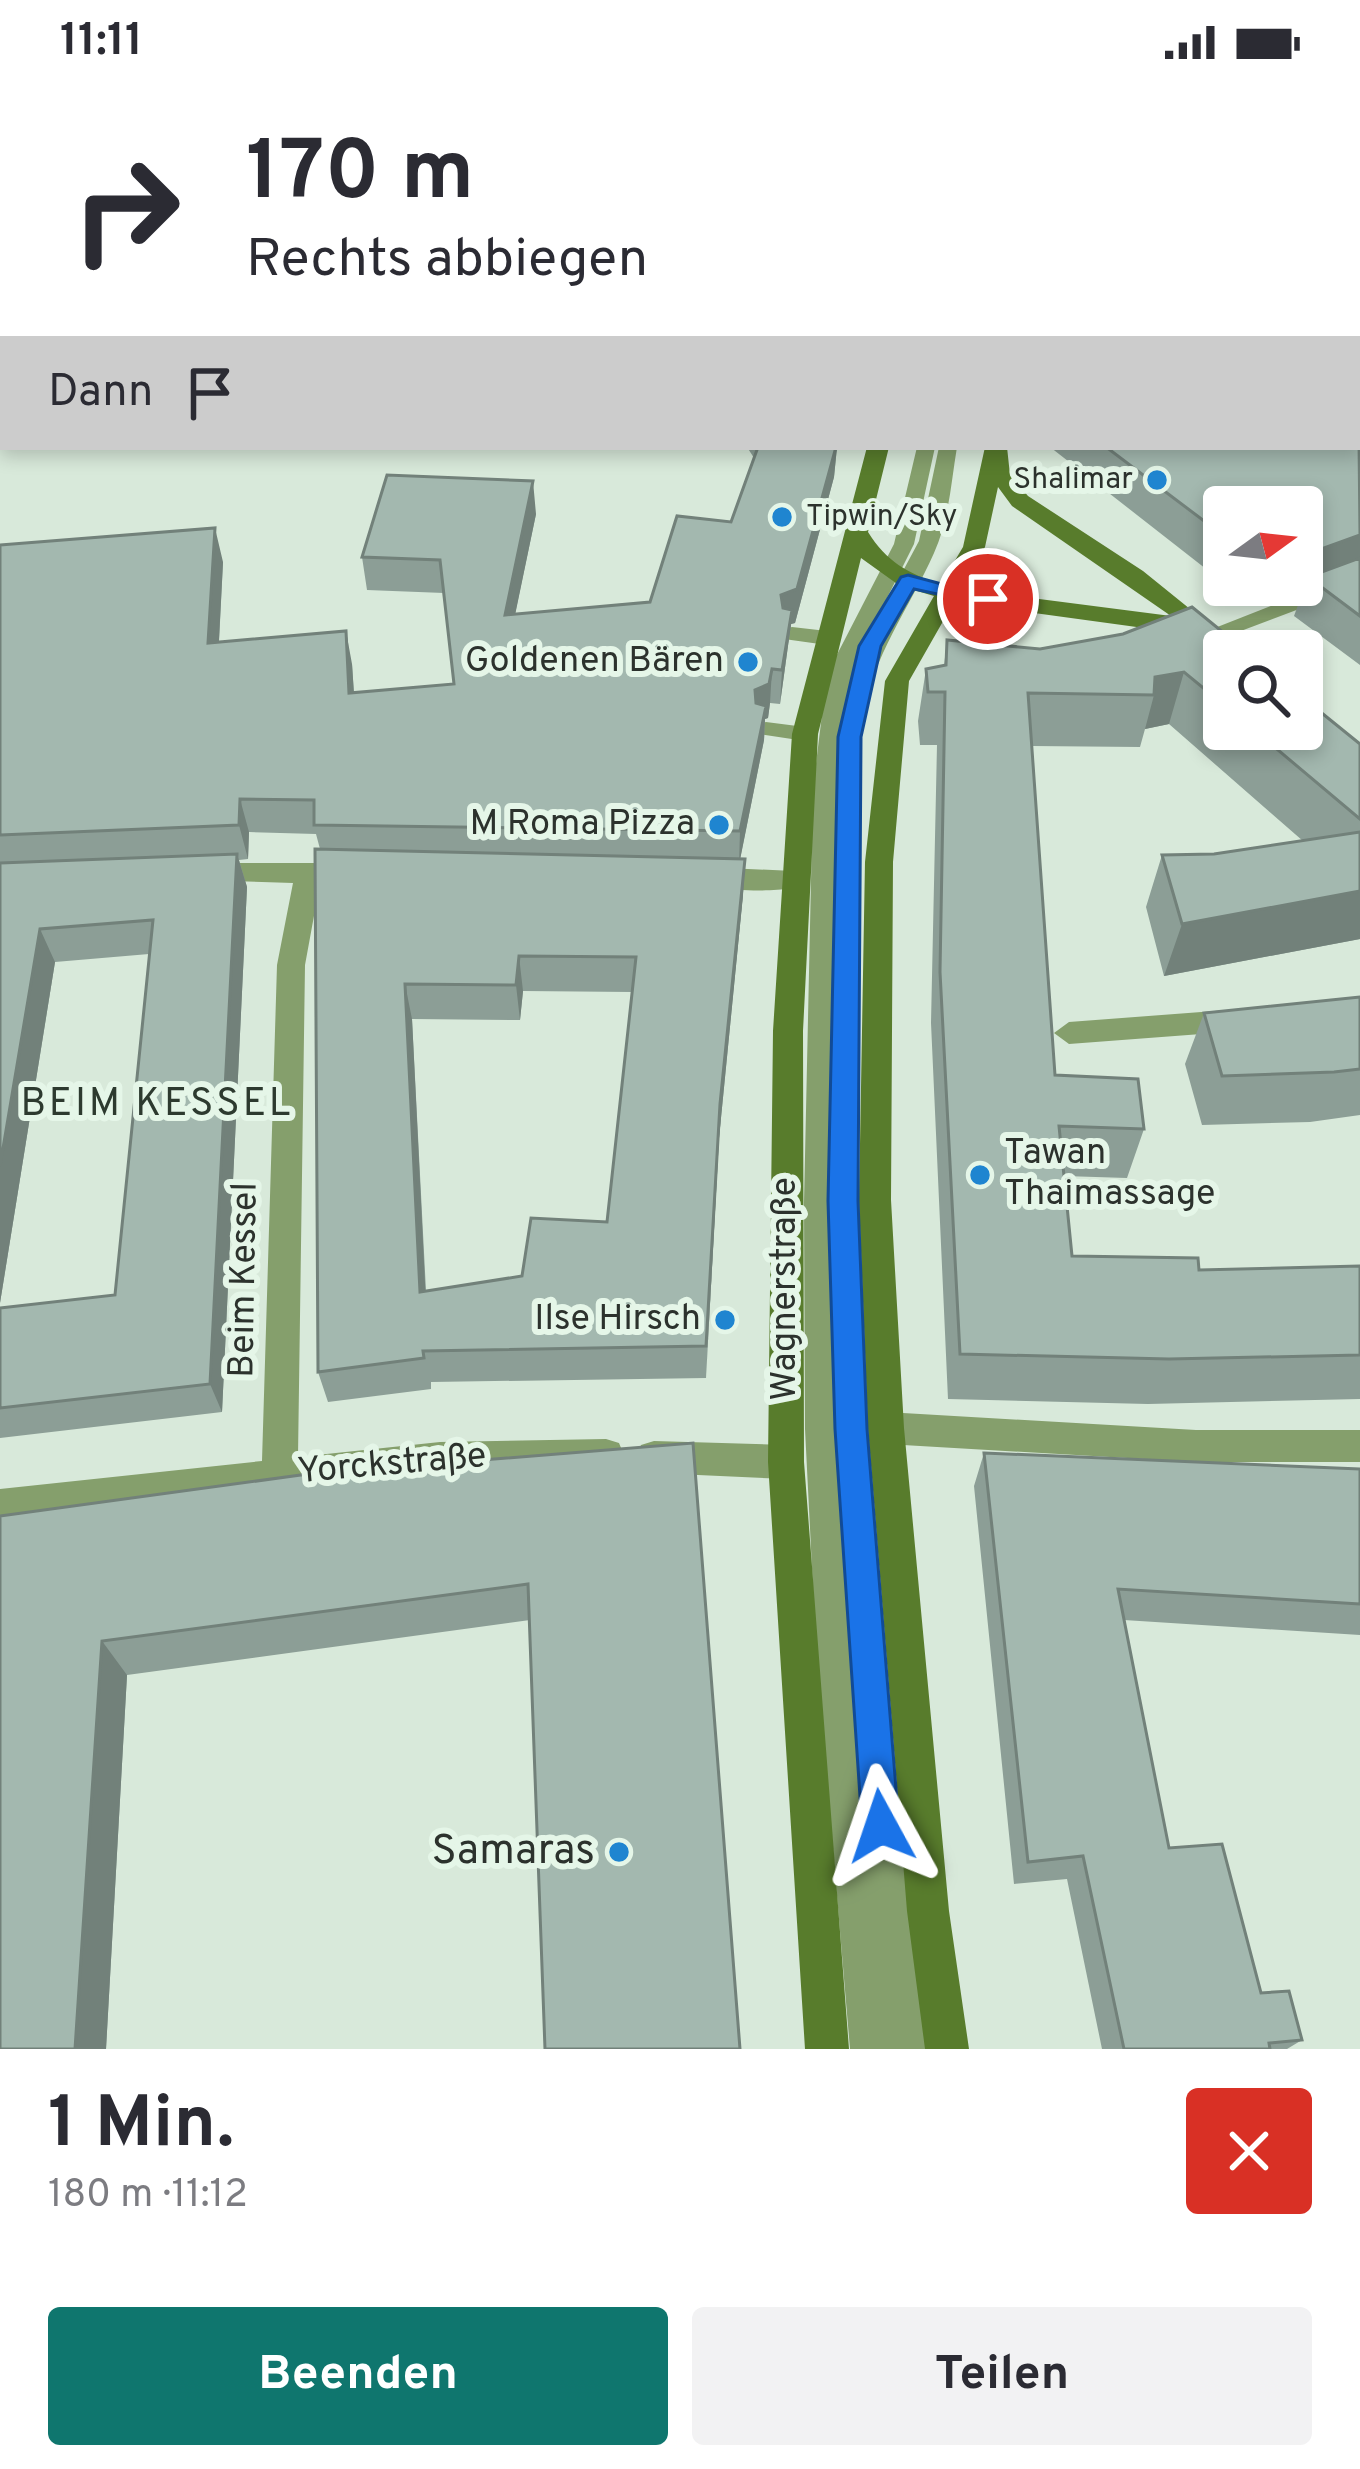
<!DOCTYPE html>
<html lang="de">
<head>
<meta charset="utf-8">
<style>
	:root { --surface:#fff; --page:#f2f2f3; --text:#2b2b33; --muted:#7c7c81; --accent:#0f766e }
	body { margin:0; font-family:Overpass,sans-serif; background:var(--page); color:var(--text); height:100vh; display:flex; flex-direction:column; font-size:45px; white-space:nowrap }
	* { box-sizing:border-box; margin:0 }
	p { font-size:39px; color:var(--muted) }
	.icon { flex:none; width:66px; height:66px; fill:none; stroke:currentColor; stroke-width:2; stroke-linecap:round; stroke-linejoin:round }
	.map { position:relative; height:1965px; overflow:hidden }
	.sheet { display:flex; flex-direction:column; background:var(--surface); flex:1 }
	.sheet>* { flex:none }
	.banner { position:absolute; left:0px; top:0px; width:1362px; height:366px; box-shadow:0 6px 18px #0003; background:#fff; color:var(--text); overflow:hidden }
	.needle { width:78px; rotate:75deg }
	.tools { position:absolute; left:1203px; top:402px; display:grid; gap:24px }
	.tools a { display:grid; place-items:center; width:120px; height:120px; border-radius:12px; background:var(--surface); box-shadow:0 6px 18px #0003; font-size:60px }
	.pin { position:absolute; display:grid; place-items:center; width:102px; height:102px; color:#fff; margin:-51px; border:6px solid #fff; border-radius:50%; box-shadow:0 3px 12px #0007 }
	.me { position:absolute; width:132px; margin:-66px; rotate:355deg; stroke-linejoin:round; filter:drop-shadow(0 0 9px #0008) }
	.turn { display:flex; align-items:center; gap:42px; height:252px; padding:0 48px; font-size:54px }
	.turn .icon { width:156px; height:156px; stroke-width:2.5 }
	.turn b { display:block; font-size:84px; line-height:102px }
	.then { display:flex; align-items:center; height:114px; padding:0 48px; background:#0003; gap:24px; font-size:45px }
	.round { display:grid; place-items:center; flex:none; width:126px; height:126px; border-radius:12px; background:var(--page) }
	.overview { display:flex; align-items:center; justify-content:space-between; height:204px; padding:0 48px }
	h1 { font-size:72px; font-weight:700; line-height:90px }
	.cta { display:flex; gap:24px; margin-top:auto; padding:24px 48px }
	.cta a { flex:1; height:138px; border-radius:12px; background:var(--accent); color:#fff; font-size:48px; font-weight:700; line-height:138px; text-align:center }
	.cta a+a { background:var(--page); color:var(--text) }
	.status { display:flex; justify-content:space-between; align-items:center; height:84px; padding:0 60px; background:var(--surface); direction:ltr }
	.status svg { height:33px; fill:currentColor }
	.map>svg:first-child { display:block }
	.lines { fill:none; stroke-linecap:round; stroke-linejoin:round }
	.lane { fill:#859f6c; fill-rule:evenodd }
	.street { fill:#859f6c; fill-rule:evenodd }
	.secondary { fill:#587c2c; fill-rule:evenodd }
	.wall { fill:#8c9e96; fill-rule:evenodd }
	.shaded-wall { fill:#72817a }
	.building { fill:#a3b8af; stroke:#72817a; stroke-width:3; fill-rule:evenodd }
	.route { fill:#1a73e8; stroke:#114b97; stroke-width:3 }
	.poi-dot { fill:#1f85d0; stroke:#e5f6e8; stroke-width:4.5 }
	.labels { text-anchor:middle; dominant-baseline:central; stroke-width:12; stroke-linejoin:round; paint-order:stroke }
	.far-poi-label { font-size:30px; fill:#2c322d; stroke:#e5f6e8; text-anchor:end }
	.poi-label { font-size:36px; fill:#2c322d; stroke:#e5f6e8; text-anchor:end }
	.street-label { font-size:36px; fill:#2c322d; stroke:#e5f6e8 }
	.neighbourhood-label { font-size:39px; letter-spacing:3px; fill:#2d3a2f; stroke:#e5f6e8 }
	.near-poi-label { font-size:42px; fill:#2c322d; stroke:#e5f6e8; text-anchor:end }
</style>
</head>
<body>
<div class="status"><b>11:11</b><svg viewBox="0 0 49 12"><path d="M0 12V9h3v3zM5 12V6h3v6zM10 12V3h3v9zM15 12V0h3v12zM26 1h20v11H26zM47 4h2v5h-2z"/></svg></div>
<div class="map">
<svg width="1360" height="1965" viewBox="0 0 1360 1965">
	<rect width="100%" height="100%" fill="#d8e9da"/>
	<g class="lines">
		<path class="lane" d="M 554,0 L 570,0 L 572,3 L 556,3 Z
			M 917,363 L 935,363 L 914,460 L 865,558 L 919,457 L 939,363 L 957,363 C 951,399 949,436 934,469 C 909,525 872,572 863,635 C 846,754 857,877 858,997 C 861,1322 885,1643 926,1965 L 850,1965 L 816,1564 L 805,1345 L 804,1119 L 813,704 L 827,590 L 894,460 Z
			M 792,543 L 827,547 L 838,554 L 827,561 L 784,555 L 784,545 Z
			M 766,638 L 805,643 L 816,650 L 805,657 L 758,650 L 758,640 Z"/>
		<path class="street" d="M 0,286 L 3,286 L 3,298 L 0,298 Z
			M 1360,487 L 1360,502 L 1217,556 L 1209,558 L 1197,551 Z
			M 206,779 L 356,779 L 370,789 L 356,799 L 320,799 L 305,881 L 298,1373 L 440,1358 L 606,1355 L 619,1359 L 624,1371 L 619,1383 L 606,1387 L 440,1392 L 0,1439 L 0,1405 L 262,1377 L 277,881 L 293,799 L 196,796 L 192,789 Z
			M 704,783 L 794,787 L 808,797 C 795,812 703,808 690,793 Z
			M 1241,925 L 1256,936 L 1241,947 L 1069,960 L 1054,949 L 1069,938 Z
			M 886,1328 L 1196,1346 L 1360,1346 L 1360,1378 L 1196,1378 L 886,1360 L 874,1355 L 868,1344 L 874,1333 Z
			M 654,1357 L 786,1361 L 799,1366 L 804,1378 L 799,1390 L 786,1395 L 654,1389 L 641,1385 L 636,1373 L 641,1361 Z"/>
		<path class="secondary" d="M 570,0 L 587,0 L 589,3 L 572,3 Z
			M 1066,0 L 1082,0 L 1065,3 Z
			M 867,363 L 889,363 L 868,448 C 886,477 908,490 941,500 L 963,463 L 985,363 L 1007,363 L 1010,391 L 1028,412 L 1143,487 L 1242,567 L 1224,567 L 1224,573 L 1195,551 L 954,518 L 909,597 L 893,778 L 891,1116 L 904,1344 L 949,1827 L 969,1965 L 925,1965 L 907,1827 L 868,1344 L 859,1116 L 865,778 L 885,597 L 934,512 L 900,502 L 861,474 L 818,650 L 803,947 L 804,1378 L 849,1965 L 805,1965 L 768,1378 L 773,947 L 792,650 ZM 998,403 L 1012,422 L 1171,532 L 961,505 L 985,463 Z"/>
	</g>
	<path class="wall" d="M 0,0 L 153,0 L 153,3 L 3,3 L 3,102 L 0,102 Z
		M 597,0 L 996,0 L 999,3 L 600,3 Z
		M 1137,0 L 1360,0 L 1360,292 L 1359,3 L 1137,3 Z
		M 1360,330 L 1360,581 L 1294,532 L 1304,505 L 1274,516 L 1254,501 L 1302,501 L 1302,423 L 1224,423 L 1224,499 L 1050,363 L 1359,363 Z
		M 747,363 L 837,363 L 834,393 L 795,539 L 791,540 L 780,620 L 770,619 L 768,634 L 765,635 L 764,656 L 740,775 L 743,811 L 719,1054 L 706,1294 L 431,1298 L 431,1305 L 328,1318 L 318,1288 L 320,765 L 316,750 L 249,748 L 248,775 L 239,776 L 247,803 L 222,1328 L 0,1354 L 0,1224 L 115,1211 L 149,870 L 55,878 L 0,1219 L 0,461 L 223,478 L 219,558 L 352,580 L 354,609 L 454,600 L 444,509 L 367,506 L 362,473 L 536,430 L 515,530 L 650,518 L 731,438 L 754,374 ZM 523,907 L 632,908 L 607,1138 L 522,1192 L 426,1207 L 412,935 L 520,936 Z
		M 947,556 L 1040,565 L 1224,567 L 1224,645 L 1302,645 L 1360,660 L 1360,855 L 1164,892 L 1146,823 L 1162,771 L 1214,770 L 1303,757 L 1169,640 L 1145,645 L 1140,663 L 1032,662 L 1055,991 L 1144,1045 L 1127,1094 L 1064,1092 L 1072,1172 L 1199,1186 L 1360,1182 L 1360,1315 L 1148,1320 L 948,1315 L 931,939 L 937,661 L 920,661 L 918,637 L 926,585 L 944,582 Z
		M 1360,913 L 1360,1031 L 1310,1038 L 1202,1041 L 1185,980 L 1204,929 Z
		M 693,1359 L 530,1536 L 127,1591 L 106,1965 L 0,1965 L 0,1432 Z
		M 984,1369 L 1360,1385 L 1360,1551 L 1124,1536 L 1169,1764 L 1261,1909 L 1302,1956 L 1287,1965 L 1102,1965 L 1067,1795 L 1014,1800 L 974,1402 Z"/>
	<path class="shaded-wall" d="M 137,0 L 153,0 L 153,3 L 136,3 Z
		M 736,0 L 840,0 L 840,3 L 720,3 Z
		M 837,363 L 834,393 L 795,539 L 791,540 L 780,620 L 782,586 L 781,511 Z
		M 533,397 L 536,430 L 508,565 L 505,531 Z
		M 215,444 L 223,478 L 217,593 L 208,559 Z
		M 1360,451 L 1360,484 L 1308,493 L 1304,505 L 1274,516 L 1279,501 L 1302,501 L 1302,472 Z
		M 346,547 L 352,580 L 356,643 L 349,609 Z
		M 772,585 L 770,619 L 768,634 L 765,635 L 764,656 L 739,781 L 740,747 L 754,640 L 755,606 Z
		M 1184,588 L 1169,640 L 1145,645 L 1154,611 L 1155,593 Z
		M 240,715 L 249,748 L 248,775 L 239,741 Z
		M 237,770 L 247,803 L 222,1328 L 210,1300 Z
		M 745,775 L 743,811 L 719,1054 L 706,1294 L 720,1020 Z
		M 1360,807 L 1360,855 L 1164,892 L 1182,840 Z
		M 40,845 L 55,878 L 0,1219 L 0,1082 Z
		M 519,872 L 523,907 L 520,936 L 516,901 Z
		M 405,900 L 412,935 L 427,1240 L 420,1208 Z
		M 102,1557 L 127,1591 L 106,1965 L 75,1965 Z"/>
	<path class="building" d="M 0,0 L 137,0 L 136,3 L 3,3 L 3,57 L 0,58 Z
		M 224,0 L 429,0 L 429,3 L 224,3 Z
		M 438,0 L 546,0 L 549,3 L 441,3 Z
		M 642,0 L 736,0 L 720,3 L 646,3 Z
		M 859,0 L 996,0 L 999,3 L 862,3 Z
		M 1156,0 L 1360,0 L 1360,267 L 1359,3 L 1158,3 Z
		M 1359,356 L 1360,451 L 1302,472 L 1302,423 L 1224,423 L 1224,452 L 1106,363 L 1359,363 Z
		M 758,363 L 836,363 L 797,505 L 781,511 L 783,524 L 792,526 L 782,586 L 772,585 L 769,600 L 755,606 L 756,619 L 766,622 L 740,747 L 314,741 L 314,716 L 240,715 L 239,741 L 0,751 L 0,461 L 215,444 L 208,559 L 346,547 L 349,609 L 454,600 L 440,476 L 362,473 L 387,391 L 533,397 L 505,531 L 650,518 L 677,432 L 731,438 Z
		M 1360,474 L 1360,532 L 1308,493 Z
		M 1192,523 L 1246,567 L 1224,567 L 1224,621 L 1184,588 L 1155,593 L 1154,611 L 1028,609 L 1055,991 L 1138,995 L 1144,1045 L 1059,1042 L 1072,1172 L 1198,1174 L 1199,1186 L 1360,1182 L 1360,1271 L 1169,1275 L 960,1270 L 940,888 L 945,608 L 928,608 L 926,585 L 946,581 L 947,556 L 1040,565 L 1123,550 Z
		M 1302,613 L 1360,660 L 1360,735 L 1253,645 L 1302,645 Z
		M 1360,748 L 1360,807 L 1182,840 L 1162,771 L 1214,770 Z
		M 315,765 L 745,775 L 720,1020 L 706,1262 L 423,1267 L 424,1274 L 318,1288 ZM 519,872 L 636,873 L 607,1138 L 531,1134 L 522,1192 L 420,1208 L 405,900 L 516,901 Z
		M 237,770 L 210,1300 L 0,1324 L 0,1224 L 115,1211 L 153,836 L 40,845 L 0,1082 L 0,779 Z
		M 1360,913 L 1360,985 L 1334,988 L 1222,992 L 1204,929 Z
		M 693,1359 L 740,1965 L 545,1965 L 528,1500 L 102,1557 L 75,1965 L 0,1965 L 0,1432 L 308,1390 Z
		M 984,1369 L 1360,1385 L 1360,1520 L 1118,1505 L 1169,1764 L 1222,1760 L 1261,1909 L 1289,1907 L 1302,1956 L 1269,1959 L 1270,1965 L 1124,1965 L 1083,1772 L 1028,1778 Z"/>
	<path class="route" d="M 908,491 L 998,515 L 988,521 L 914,505 L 881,562 L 861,653 L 858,1117 L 867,1345 L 899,1742 L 894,1756 L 881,1761 L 868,1756 L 862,1742 L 835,1345 L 828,1117 L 838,653 L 859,562 L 901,493 Z"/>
	<g class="poi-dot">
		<circle cx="1157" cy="396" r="12"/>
		<circle cx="782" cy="433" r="12"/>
		<circle cx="748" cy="578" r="12"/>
		<circle cx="719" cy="741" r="12"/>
		<circle cx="980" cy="1091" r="12"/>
		<circle cx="725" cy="1236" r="12"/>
		<circle cx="619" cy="1768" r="12"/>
	</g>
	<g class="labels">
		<g class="far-poi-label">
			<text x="1133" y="396">Shalimar</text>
			<text x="806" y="433" text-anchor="start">Tipwin/Sky</text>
		</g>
		<g class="poi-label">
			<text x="724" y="578">Goldenen Bären</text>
			<text x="695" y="741">M Roma Pizza</text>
			<text x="1004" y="1070" text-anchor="start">Tawan<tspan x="1004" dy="41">Thaimassage</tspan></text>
			<text x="701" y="1236">Ilse Hirsch</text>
		</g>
		<g class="street-label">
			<text transform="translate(245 1196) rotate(-89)">Beim Kessel</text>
			<text transform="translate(786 1205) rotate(-90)">Wagnerstraße</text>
			<text transform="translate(392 1381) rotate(-5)">Yorckstraße</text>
		</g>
		<g class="neighbourhood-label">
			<text x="157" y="1021">BEIM KESSEL</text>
		</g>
		<g class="near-poi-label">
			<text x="595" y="1768">Samaras</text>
		</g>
	</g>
</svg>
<div class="tools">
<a><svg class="needle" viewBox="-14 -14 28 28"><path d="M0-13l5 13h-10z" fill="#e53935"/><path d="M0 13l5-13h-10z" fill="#7c7c81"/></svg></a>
<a><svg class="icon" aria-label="search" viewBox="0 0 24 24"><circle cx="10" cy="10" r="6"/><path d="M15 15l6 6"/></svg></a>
</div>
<div class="pin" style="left:988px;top:515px;background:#d93025"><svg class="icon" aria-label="arrive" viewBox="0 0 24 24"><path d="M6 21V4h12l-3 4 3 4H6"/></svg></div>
<svg class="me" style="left:881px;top:1742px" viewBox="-20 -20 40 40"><path d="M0-17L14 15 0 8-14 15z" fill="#1a73e8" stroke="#fff" stroke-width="4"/></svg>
<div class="banner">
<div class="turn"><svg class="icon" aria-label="right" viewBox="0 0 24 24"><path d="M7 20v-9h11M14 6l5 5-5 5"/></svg><div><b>170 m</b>Rechts abbiegen</div></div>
<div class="then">Dann<svg class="icon" aria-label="arrive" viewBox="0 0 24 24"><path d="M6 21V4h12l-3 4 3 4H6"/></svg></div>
</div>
</div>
<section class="sheet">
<div class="overview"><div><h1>1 Min.</h1><p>180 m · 11:12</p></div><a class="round" style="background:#d93025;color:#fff"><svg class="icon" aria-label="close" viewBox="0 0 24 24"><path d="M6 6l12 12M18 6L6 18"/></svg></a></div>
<div class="cta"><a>Beenden</a><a>Teilen</a></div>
</section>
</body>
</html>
